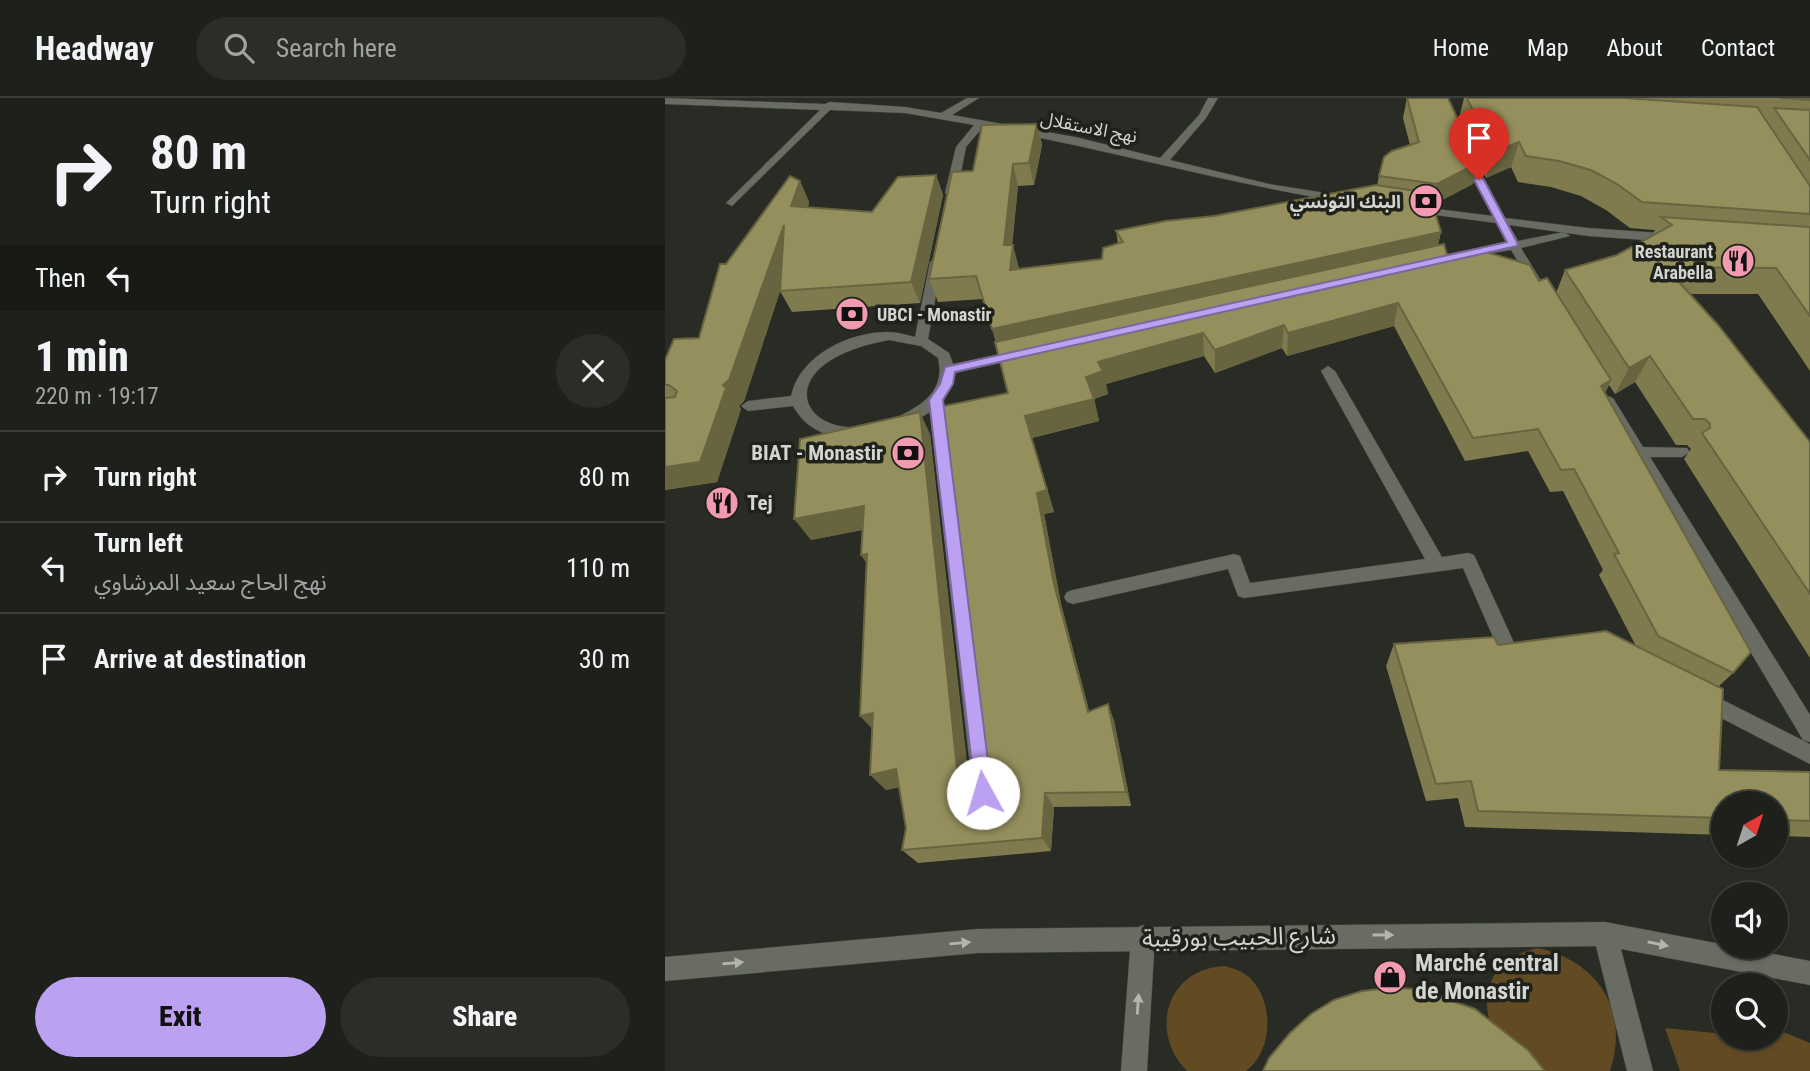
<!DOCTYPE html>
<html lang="en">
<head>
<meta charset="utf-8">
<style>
	:root { --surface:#1e211b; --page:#2b2e28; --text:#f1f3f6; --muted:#a1a3a3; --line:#3c3e3a; --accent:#bca0f2 }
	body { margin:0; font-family:"Roboto Condensed","Noto Sans Arabic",sans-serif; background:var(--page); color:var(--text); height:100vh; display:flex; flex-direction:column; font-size:26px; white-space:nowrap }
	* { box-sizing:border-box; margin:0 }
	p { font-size:23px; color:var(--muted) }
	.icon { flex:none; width:38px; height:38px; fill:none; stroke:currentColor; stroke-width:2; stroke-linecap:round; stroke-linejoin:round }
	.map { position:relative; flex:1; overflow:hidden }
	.details { display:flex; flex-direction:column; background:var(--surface); width:665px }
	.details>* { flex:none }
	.hud { background:#1e211b; color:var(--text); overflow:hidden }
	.needle { width:46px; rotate:39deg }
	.buttons { position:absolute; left:1046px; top:693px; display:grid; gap:14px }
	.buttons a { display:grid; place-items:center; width:77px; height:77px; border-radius:50%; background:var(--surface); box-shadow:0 2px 5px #0004,0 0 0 2px var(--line); font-size:35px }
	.pin { position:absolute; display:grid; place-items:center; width:60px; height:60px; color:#fff; margin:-72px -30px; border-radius:50% 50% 50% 0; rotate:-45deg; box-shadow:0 0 7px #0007 }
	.pin .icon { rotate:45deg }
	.me { position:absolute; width:77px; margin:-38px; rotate:354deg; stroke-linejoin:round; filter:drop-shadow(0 0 5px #0008) }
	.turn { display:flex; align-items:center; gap:24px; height:147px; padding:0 35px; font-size:32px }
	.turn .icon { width:91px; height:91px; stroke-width:2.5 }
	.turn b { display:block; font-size:49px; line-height:60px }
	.then { display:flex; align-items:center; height:66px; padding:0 35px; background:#0003; gap:14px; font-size:26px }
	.round { display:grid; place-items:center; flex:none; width:74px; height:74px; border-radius:37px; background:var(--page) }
	.overview { display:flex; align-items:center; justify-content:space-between; height:119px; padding:0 35px }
	h1 { font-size:42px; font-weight:800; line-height:52px }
	.cta { display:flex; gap:14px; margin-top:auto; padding:14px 35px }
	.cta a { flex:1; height:80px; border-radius:42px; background:var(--accent); color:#111; font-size:28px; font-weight:800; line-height:80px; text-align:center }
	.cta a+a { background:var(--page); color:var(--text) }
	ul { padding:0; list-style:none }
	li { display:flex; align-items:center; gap:21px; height:91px; padding:0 35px; border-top:2px solid var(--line) }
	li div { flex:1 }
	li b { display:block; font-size:26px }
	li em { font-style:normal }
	header { display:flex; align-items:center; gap:42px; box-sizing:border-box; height:98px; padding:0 35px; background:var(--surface); border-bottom:2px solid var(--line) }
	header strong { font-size:33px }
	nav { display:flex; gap:38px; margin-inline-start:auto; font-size:24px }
	.search { width:490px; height:63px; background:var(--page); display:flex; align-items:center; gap:18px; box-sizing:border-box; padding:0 24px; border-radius:38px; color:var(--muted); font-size:26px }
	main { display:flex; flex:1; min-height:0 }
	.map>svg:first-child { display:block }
	.green { fill:#624a23 }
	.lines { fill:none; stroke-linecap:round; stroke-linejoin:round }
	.street-casing { stroke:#434640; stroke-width:1 }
	.secondary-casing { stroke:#434640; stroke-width:1 }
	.street { fill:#686c63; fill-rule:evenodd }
	.secondary { fill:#686c63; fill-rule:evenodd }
	.wall { fill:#7f7b4f }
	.shaded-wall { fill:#686440 }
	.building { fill:#948f5c; stroke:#686440; stroke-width:2 }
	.oneway { fill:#b3b6af }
	.route { fill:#bca0f2; stroke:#7a689d; stroke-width:2 }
	.labels { text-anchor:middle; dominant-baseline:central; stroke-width:7; stroke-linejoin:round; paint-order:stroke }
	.far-street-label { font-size:18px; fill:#d3d6d0; stroke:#1f221b }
	.far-poi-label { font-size:18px; font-weight:bold; fill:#d3d6d0; stroke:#1f221b; text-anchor:end }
	.poi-label { font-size:21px; font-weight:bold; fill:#d3d6d0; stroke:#1f221b; text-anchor:end }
	.near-street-label { font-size:24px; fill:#d3d6d0; stroke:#1f221b }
	.near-poi-label { font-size:24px; font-weight:bold; fill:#d3d6d0; stroke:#1f221b; text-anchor:start }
</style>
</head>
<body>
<header>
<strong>Headway</strong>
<div class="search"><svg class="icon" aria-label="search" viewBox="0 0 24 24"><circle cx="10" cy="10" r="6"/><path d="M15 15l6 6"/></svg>Search here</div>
<nav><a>Home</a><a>Map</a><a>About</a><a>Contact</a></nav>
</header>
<main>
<section class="details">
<div class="hud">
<div class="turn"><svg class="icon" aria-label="right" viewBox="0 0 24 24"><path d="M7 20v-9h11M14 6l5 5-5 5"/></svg><div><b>80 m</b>Turn right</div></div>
<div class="then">Then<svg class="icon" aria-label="left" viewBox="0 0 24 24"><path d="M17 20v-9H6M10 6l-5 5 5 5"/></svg></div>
</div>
<div class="overview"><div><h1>1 min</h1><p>220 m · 19:17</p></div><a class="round"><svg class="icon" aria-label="close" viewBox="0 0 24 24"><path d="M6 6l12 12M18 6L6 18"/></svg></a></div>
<ul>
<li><svg class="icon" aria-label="right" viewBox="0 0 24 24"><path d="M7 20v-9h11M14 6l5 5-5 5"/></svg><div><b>Turn right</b></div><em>80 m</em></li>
<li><svg class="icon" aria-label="left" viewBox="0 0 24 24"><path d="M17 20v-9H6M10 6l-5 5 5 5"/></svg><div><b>Turn left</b><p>نهج الحاج سعيد المرشاوي</p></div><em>110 m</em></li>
<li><svg class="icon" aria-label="arrive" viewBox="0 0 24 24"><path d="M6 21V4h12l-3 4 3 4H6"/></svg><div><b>Arrive at destination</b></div><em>30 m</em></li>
</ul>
<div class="cta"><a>Exit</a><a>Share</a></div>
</section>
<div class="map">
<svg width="1145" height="973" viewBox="0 0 1145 973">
	<rect width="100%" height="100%" fill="#282c24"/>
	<path class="green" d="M 873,850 C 933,863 965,913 945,973 L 853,973 C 844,957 828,938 824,921 C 815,882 837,857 873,850 Z
		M 560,868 C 565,870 571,871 575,873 C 610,892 611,951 581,973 L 522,973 C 483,934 502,870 560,868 Z
		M 1000,930 L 1059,936 L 1059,940 L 1111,940 L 1111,931 L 1145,945 L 1145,973 L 1015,973 Z"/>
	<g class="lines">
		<defs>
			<path id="street" d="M 0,0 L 160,6 L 165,4 L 240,9 L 276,15 L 302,0 L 314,0 L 287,17 L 410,39 L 495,60 L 534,17 L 543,0 L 553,0 L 541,20 L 505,62 L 604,86 L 679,98 L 685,101 L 679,104 C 557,85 439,50 318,29 L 301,49 L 292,95 L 286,98 L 280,95 L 291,49 L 309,27 L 240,15 L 165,12 L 67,108 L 61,105 L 63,103 L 155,12 L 0,6 Z
				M 800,51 L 805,54 L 840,120 L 923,130 L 1009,136 L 1015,140 L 1009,144 L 923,138 L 844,127 L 853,143 L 899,134 L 905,138 L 856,150 L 878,186 L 872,190 L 868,189 L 846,152 L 792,161 L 792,155 L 842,146 L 831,125 L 748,114 L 742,111 L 748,108 L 828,118 L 795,54 Z
				M 271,160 L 277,164 L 263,241 L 284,255 L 288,266 L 355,252 L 362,256 L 360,259 L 290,275 L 277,301 L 328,695 L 325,702 L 318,705 L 311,702 L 308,695 L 265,314 C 226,339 156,359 128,308 L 83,313 L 76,308 L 83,303 L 126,298 C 135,257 184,234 223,234 C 232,234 242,237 250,239 L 265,164 ZM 224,242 L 256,248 L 273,260 C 278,282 270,297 251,309 C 150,373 79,268 224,242 Z
				M 663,268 L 670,273 L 777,459 L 803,455 L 809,457 L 850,547 L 859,545 L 866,547 L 868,553 L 866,559 L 845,564 L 838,562 L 798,470 L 579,500 L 573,498 L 563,471 L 408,506 L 402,504 L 399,499 L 402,494 L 408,492 L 569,456 L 575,458 L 585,485 L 760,461 L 656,273 Z
				M 943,298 L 948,300 L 978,349 L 1022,350 L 1025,354 L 1017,359 L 985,359 L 1145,617 L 1145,644 L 1138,642 L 936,303 Z
				M 1036,591 L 1145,646 L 1145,666 L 1029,606 L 1026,600 L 1029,594 Z
				M 940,824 L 948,828 L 952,836 L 988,973 L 962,973 L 928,836 L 932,828 Z
				M 478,827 L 486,831 L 490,839 L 482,973 L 456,973 L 466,839 L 470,831 Z"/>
			<path id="secondary" d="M 940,824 L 1145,863 L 1145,887 L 940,848 L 313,855 L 0,883 L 0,859 L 313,831 Z"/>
		</defs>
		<use href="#street" class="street-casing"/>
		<use href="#secondary" class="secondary-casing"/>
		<use href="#street" class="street"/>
		<use href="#secondary" class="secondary"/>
	</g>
	<path class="wall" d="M 742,0 L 813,65 L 808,86 L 767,107 L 776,134 L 773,147 L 782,157 L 874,183 L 891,195 L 900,172 L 952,157 L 987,138 L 990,132 L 965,130 L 941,112 L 916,98 L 886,89 L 853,84 L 846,69 L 821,80 L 794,20 L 799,0 L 1145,0 L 1145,273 L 1093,196 L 1025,196 L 1145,344 L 1145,560 L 1019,361 L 1026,351 L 1022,347 L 1011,347 L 970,284 L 950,296 L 944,287 L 940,295 L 1068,575 L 1053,589 L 1054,672 L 1145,674 L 1145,739 L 1111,738 L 1111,705 L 1059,705 L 1059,737 L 800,729 L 793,700 L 761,703 L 721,568 L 729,546 L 971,548 L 934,477 L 938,472 L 898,393 L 885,394 L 863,353 L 800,363 L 729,228 L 622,258 L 617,250 L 550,275 L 539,258 L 441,286 L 443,296 L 429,301 L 434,323 L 367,340 L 389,414 L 379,416 L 396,506 L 424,613 L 443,606 L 449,623 L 466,708 L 389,709 L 386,753 L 253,765 L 237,752 L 241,730 L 234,689 L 221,692 L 207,630 L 202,465 L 196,457 L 197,432 L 146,442 L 265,336 L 305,692 L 307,693 L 316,688 L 319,680 L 343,295 L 331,244 L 318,201 L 273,204 L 264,181 L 308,73 L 372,26 L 377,47 L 369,87 L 353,88 L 347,147 L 354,171 L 437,161 L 453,146 L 451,133 L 549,118 L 712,88 L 714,78 L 745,47 L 738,20 Z
		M 271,77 L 278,97 L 255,205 L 127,214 L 115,193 L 79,303 L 74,308 L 76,311 L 52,384 L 0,392 L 0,262 L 34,240 L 135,83 L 144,104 L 143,109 L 207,114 Z"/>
	<path class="shaded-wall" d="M 372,26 L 377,47 L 369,87 L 364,65 Z
		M 854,44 L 846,69 L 821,80 L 828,54 Z
		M 813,65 L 808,86 L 768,107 L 772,86 Z
		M 348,66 L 353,88 L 345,169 L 339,147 Z
		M 271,77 L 278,97 L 255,205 L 246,184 Z
		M 135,83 L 144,104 L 136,129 L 126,108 Z
		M 119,127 L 130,148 L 79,303 L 74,308 L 76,311 L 52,384 L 0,392 L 0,369 Z
		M 776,134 L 770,157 L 334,254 L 327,231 Z
		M 348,147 L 354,170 L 351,195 L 345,172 Z
		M 733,205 L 729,228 L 622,258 L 623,235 Z
		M 619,227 L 617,250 L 550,275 L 550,252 Z
		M 538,235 L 539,258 L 441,286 L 443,296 L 429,301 L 434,323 L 367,340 L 389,414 L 379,416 L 396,506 L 429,631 L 423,614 L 389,486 L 372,395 L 360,318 L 421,279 L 433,264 Z
		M 985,258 L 970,284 L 950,296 L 964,270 Z
		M 946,282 L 934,305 L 936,288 Z
		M 255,314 L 265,336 L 305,695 L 297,690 L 293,680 Z
		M 199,408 L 212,429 L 146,442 L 129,421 Z
		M 202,456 L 210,478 L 196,457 Z
		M 443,606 L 449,623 L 466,708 L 461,694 Z
		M 208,615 L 211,635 L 195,618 Z
		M 231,671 L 247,686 L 221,692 L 205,677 Z
		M 380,695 L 389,709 L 386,753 L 377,740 Z"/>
	<path class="building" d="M 742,0 L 783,0 L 813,65 L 772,86 L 714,78 L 719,59 L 727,53 L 754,44 Z
		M 802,0 L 959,0 L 1092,9 L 1145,88 L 1145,116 L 977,104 L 952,86 L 926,72 L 894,63 L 861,58 L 854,44 L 828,54 Z
		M 1115,0 L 1145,0 L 1145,2 Z
		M 1109,10 L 1145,12 L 1145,62 Z
		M 372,26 L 364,65 L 348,66 L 339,147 L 348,147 L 345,172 L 437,161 L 438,150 L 458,144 L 451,133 L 500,123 L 549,118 L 711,87 L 764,95 L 776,134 L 327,231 L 311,178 L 264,181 L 287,74 L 308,73 L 317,27 Z
		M 271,77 L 246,184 L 115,193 L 119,127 L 64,282 L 58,287 L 61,290 L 35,364 L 0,369 L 0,300 L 10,299 L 12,293 L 4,287 L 0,287 L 0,262 L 9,241 L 34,240 L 55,166 L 61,166 L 125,78 L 135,83 L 126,108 L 207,114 L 233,79 Z
		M 996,119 L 1145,129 L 1145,218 L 1111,170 L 1005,169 L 1013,183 L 1053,227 L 1145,344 L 1145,496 L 1037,335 L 1045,330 L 1045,326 L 1040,321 L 1028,321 L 985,258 L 964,270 L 900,172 L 952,157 L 1007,127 Z
		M 779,146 L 782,157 L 811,151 L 865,167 L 874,183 L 882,180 L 946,282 L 936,288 L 1086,554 L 1068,575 L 993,538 L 949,456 L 954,455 L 909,371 L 896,372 L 873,331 L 808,340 L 733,205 L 623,235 L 619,227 L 550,252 L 538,235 L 433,264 L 438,273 L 421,279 L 429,301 L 360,318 L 382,392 L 372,395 L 389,486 L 423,614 L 443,606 L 461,694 L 380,695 L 377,740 L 237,752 L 241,730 L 231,671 L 205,677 L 208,615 L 195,618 L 202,456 L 196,457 L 199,408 L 129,421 L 135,341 L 255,314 L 293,680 L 297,690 L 307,693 L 316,688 L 319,680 L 274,309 L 343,295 L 330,244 Z
		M 941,533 L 1058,591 L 1054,672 L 1145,674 L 1145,723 L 1111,722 L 1111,705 L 1059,705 L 1059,720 L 813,713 L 806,683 L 771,686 L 729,546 L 829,539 L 833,547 Z
		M 725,890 L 753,891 L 810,911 L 863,952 L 880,973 L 598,973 L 604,960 L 625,935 L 646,916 L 669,902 L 697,893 Z"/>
	<defs><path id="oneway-solid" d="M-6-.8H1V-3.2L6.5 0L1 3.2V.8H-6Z" transform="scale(1.75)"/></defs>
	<g class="oneway">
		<use href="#oneway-solid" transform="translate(718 837)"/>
		<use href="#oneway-solid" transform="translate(295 845) rotate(-5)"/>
		<use href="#oneway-solid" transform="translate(993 846) rotate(11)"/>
		<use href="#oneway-solid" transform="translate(68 865) rotate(-5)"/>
		<use href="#oneway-solid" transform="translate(473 906) rotate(-86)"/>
	</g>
	<path class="route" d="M 814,79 L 819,82 L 853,146 L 852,148 L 290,274 L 288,286 L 278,302 L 327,695 L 324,701 L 318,704 L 311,701 L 264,302 L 275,286 L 280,269 L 842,144 L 809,82 Z"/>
	<defs>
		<symbol id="bank-disc" viewBox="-11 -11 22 22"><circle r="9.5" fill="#f29aaf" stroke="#1f221b"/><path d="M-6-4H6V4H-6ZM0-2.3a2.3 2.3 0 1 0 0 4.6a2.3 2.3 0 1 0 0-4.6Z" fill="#111"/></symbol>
		<symbol id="restaurant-disc" viewBox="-11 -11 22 22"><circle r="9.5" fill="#f29aaf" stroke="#1f221b"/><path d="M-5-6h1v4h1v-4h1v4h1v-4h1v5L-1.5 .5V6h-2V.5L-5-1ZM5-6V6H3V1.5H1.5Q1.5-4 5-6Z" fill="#111"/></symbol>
		<symbol id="shop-disc" viewBox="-11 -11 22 22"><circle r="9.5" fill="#f29aaf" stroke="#1f221b"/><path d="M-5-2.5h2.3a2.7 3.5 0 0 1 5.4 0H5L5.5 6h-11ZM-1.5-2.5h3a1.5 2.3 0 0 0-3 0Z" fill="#111"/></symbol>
	</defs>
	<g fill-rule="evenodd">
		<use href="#bank-disc" x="742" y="84" width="38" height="38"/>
		<use href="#restaurant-disc" x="1054" y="144" width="38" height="38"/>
		<use href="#bank-disc" x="168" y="197" width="38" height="38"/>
		<use href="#bank-disc" x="224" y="336" width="38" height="38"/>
		<use href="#restaurant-disc" x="38" y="386" width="38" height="38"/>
		<use href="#shop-disc" x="706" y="860" width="38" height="38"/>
	</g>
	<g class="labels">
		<g class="far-street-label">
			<text transform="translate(424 29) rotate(11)">نهج الاستقلال</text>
		</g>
		<g class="far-poi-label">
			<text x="736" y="103">البنك التونسي</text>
			<text x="1048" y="153">Restaurant<tspan x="1048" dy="21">Arabella</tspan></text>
			<text x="212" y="216" text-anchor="start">UBCI - Monastir</text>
		</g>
		<g class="poi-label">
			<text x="218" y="355">BIAT - Monastir</text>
			<text x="82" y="405" text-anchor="start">Tej</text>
		</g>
		<g class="near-street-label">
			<text transform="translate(574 839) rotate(-1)">شارع الحبيب بورقيبة</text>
		</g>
		<g class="near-poi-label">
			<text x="750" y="865">Marché central<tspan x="750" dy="28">de Monastir</tspan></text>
		</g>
	</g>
</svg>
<div class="buttons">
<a><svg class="needle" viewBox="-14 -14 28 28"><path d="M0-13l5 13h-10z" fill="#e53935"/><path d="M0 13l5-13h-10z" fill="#a1a3a3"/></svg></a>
<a><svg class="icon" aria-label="sound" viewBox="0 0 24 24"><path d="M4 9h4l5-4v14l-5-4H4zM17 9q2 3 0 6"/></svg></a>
<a><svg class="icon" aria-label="search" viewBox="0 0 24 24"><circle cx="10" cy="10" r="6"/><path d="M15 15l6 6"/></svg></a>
</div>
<div class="pin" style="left:814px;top:82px;background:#d93025"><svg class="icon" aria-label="arrive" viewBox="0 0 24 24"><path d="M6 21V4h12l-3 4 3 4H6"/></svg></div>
<svg class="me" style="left:318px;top:695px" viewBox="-20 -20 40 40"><circle r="19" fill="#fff"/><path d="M0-13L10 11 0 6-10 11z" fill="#bca0f2"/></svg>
</div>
</main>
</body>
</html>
